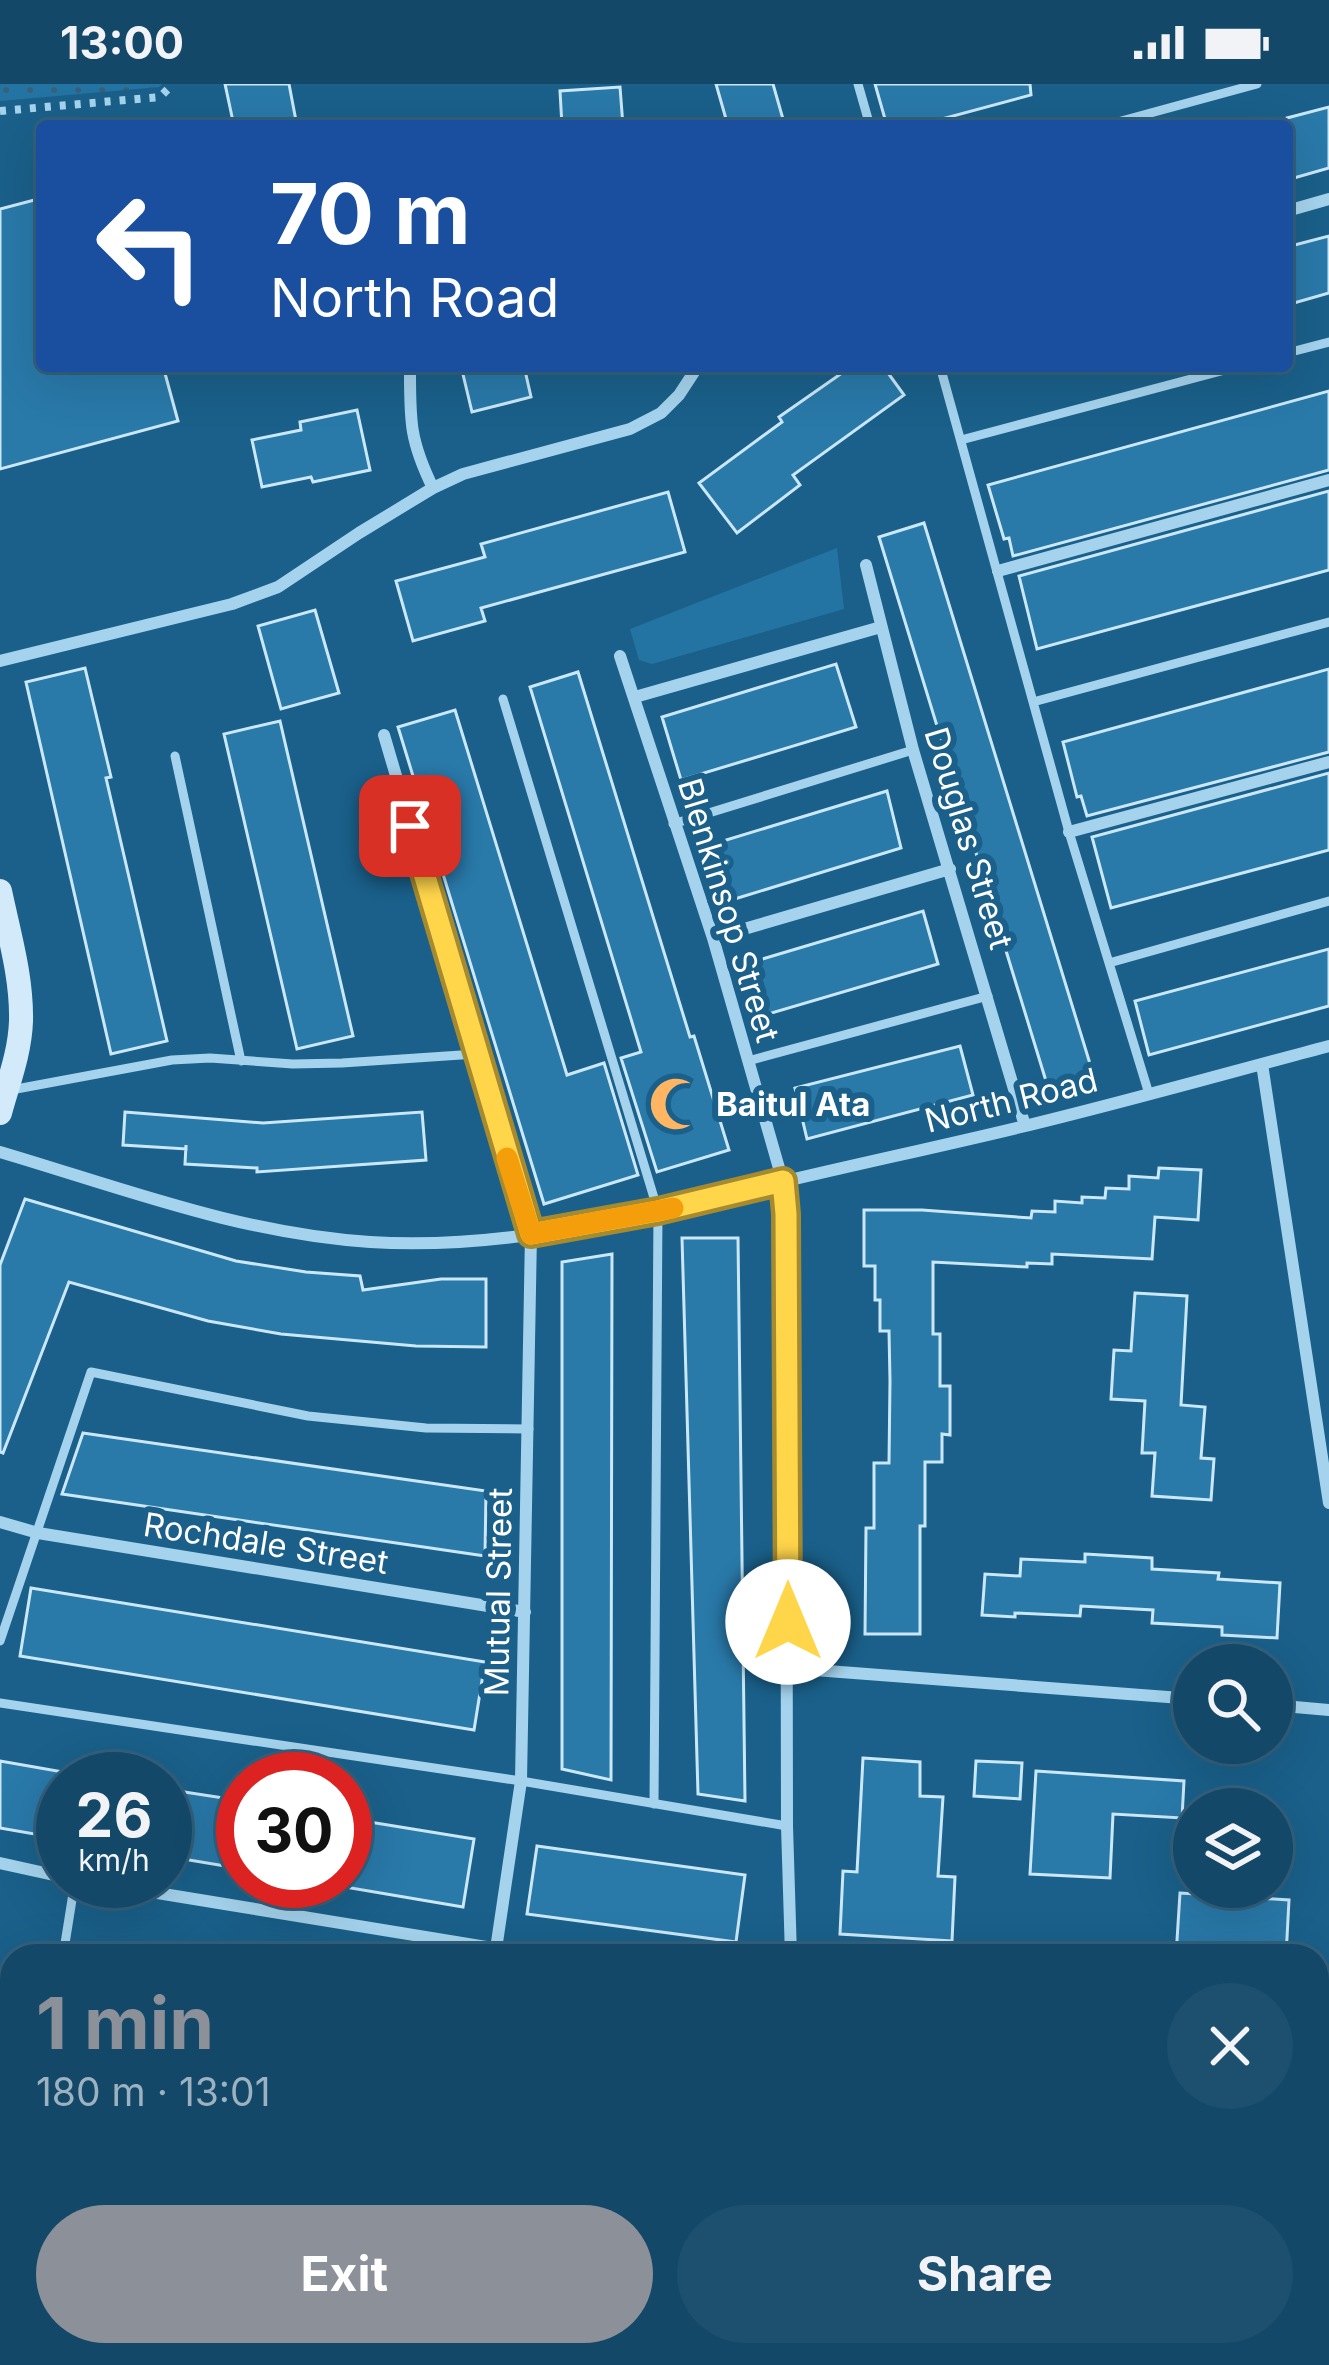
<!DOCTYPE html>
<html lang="en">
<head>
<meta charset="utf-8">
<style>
	:root { --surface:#144868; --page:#1d4f6e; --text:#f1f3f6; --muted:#9db2c0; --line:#33607c; --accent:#8c9099 }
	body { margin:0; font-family:Inter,sans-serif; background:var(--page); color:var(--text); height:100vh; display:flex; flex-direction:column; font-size:45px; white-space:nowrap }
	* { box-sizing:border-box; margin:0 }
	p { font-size:39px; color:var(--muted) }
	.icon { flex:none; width:66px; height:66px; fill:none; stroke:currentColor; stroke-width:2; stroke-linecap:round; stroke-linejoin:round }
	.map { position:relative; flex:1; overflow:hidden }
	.drawer { position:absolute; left:0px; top:1860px; width:1329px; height:423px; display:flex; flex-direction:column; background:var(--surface); border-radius:36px 36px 0 0; box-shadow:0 12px 48px #0002,0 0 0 3px var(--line) }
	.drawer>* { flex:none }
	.hud { position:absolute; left:36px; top:36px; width:1257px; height:252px; border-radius:12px; box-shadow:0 12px 48px #0002,0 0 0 3px var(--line); background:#1a4fa0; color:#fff; overflow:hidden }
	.buttons { position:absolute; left:1173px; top:1560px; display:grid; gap:24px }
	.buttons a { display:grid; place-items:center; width:120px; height:120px; border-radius:50%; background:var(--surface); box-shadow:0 12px 48px #0002,0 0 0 3px var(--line); font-size:60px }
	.speed { position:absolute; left:36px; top:1668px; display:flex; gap:24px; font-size:60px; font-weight:700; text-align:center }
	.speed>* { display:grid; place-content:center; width:156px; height:156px; border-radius:50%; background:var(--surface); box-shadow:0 12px 48px #0002,0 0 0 3px var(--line); line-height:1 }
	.speed small { font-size:30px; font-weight:400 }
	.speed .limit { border:18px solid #d22; background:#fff; color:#111 }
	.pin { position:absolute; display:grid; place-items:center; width:102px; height:102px; color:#fff; margin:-51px; border-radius:24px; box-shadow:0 6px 18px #0006 }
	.me { position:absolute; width:132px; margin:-66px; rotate:0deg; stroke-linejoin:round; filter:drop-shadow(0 0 9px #0008) }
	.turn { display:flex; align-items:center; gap:42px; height:252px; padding:0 36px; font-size:54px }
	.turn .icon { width:156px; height:156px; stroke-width:2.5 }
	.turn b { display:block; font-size:84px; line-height:102px }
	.round { display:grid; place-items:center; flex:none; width:126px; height:126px; border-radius:63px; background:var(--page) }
	.summary { display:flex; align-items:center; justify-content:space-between; height:204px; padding:0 36px }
	h1 { font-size:72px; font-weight:700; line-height:90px; color:var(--accent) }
	.button { display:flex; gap:24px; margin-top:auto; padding:24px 36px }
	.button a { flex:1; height:138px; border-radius:72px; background:var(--accent); color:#fff; font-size:48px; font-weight:700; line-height:138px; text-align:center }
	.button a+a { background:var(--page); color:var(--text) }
	.status { display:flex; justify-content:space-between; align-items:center; height:84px; padding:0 60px; background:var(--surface); direction:ltr }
	.status svg { height:33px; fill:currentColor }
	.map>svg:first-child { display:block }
	.grass { fill:#2374a3 }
	.park { fill:url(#park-dots) }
	.building { fill:#2979a9; stroke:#cae8f9; stroke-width:3 }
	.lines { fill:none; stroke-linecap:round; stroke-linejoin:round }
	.path { stroke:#a5d3ed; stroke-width:8; stroke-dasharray:6 9; stroke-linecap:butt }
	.lane { stroke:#a5d3ed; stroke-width:9 }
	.street { stroke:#a5d3ed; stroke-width:12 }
	.secondary { stroke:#d2eaf9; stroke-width:24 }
	.route-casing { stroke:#a68a30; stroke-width:30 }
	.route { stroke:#ffd54a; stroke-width:21 }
	.slow { stroke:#f59e0b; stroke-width:21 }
	.labels { text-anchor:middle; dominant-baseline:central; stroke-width:12; stroke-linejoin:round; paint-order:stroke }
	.street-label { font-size:33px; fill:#fff; stroke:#1a608a }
	.poi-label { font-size:33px; font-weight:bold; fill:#fff; stroke:#1a608a; text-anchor:start }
</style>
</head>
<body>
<div class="status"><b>13:00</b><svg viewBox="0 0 49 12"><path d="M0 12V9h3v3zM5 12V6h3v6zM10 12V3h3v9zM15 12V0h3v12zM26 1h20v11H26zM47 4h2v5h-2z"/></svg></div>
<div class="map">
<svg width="1329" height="2281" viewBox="0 0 1329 2281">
	<defs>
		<pattern id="park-dots" width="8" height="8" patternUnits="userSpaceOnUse" patternTransform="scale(3)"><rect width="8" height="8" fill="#2374a3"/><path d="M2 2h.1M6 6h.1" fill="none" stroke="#3a5e73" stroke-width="1.8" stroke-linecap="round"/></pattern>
	</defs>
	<rect width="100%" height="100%" fill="#1a608a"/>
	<path class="grass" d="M 837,464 L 844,525 L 652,580 L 639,576 L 630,545 Z"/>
	<path class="park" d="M 0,0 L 162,0 L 159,3 L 0,17 Z"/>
	<path class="building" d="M 225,0 L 289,0 L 297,42 L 234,42 Z
		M 716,0 L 773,0 L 785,42 L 728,42 Z
		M 875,0 L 1030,0 L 1031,11 L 916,42 L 887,42 Z
		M 620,3 L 623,42 L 562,42 L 560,7 Z
		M 1329,23 L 1329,84 L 1287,96 L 1287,34 Z
		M 42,114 L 42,282 L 163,282 L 178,337 L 0,385 L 0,125 Z
		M 1329,152 L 1329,209 L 1287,221 L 1287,163 Z
		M 461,282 L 524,282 L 531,313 L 472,328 Z
		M 852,282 L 883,282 L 904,311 L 793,391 L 800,401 L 737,449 L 699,399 L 782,338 L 779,333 Z
		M 1329,307 L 1329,386 L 1013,472 L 1009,454 L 1004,455 L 988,401 Z
		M 357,326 L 370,386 L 313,398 L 311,393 L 262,403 L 252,356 L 301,346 L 300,338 Z
		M 1329,407 L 1329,486 L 1037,565 L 1019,492 Z
		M 668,408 L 685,468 L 481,524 L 485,537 L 413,557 L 396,497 L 485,473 L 481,460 Z
		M 924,439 L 1095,996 L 1050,1010 L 879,453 Z
		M 315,526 L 339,609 L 281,625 L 258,542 Z
		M 836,580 L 856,643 L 681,696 L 662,633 Z
		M 85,584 L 111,693 L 106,694 L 167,957 L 111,970 L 26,598 Z
		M 1329,585 L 1329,668 L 1087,732 L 1081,712 L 1077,713 L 1063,658 Z
		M 578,588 L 690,953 L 694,952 L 729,1066 L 657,1088 L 621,974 L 641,968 L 530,603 Z
		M 455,626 L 567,991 L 604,979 L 638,1091 L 544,1120 L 398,643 Z
		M 280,637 L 353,952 L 297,965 L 224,650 Z
		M 1329,689 L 1329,766 L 1111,824 L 1092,753 Z
		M 887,707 L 901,764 L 728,817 L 713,760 Z
		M 923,827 L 938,880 L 765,931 L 749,879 Z
		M 1329,865 L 1329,922 L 1149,971 L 1135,917 Z
		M 960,962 L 973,1011 L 807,1055 L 795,1004 Z
		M 125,1028 L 263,1039 L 422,1028 L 426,1076 L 257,1088 L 257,1084 L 185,1080 L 186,1061 L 186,1065 L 123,1061 Z
		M 1159,1084 L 1201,1086 L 1198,1136 L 1155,1133 L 1152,1175 L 1052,1170 L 1052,1180 L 1027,1179 L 1027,1183 L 933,1178 L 933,1250 L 940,1250 L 940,1302 L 950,1302 L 950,1351 L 942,1350 L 942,1378 L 925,1378 L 925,1442 L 920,1442 L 920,1550 L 865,1550 L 866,1444 L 874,1444 L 874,1379 L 889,1379 L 890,1297 L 889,1247 L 880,1247 L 880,1216 L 875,1216 L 875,1182 L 864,1182 L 864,1126 L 922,1126 L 1031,1134 L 1032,1127 L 1055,1128 L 1055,1117 L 1082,1119 L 1082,1113 L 1105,1114 L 1106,1104 L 1129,1105 L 1129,1092 L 1158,1094 Z
		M 25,1115 L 236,1177 L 306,1188 L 360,1192 L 363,1206 L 441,1195 L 486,1195 L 486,1263 L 416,1262 L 281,1250 L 208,1237 L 69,1198 L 3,1369 L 0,1368 L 0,1181 Z
		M 682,1154 L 738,1154 L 745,1717 L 698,1710 Z
		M 612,1170 L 611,1696 L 562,1685 L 562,1178 Z
		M 1135,1209 L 1187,1212 L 1181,1321 L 1205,1323 L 1201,1374 L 1214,1375 L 1211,1416 L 1152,1412 L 1155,1369 L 1142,1369 L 1145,1317 L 1111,1315 L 1114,1266 L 1131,1267 Z
		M 83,1349 L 486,1407 L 485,1472 L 62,1410 Z
		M 1085,1470 L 1152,1474 L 1152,1485 L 1219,1489 L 1218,1495 L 1280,1499 L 1277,1554 L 1222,1551 L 1222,1543 L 1152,1539 L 1153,1526 L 1081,1522 L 1080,1532 L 1015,1529 L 1015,1533 L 982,1531 L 985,1490 L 1020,1492 L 1021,1475 L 1085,1478 Z
		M 31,1504 L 485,1578 L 474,1646 L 20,1572 Z
		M 863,1674 L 920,1678 L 920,1712 L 943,1713 L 938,1792 L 955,1793 L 952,1857 L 840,1850 L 843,1787 L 857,1788 Z
		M 0,1677 L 63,1688 L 63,1755 L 0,1744 Z
		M 976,1677 L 1022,1679 L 1020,1715 L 974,1712 Z
		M 1036,1687 L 1184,1697 L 1182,1734 L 1113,1730 L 1110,1794 L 1030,1790 Z
		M 165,1705 L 243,1717 L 243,1785 L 165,1772 Z
		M 345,1734 L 474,1755 L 463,1823 L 345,1803 Z
		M 537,1762 L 745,1791 L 736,1858 L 527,1830 Z
		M 1180,1809 L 1289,1816 L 1286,1872 L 1176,1872 Z"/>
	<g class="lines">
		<path class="path" d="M 0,27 L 160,13 L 173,0
			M 0,2099 L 12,2101
			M 1317,2253 L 1329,2254
			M 434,2281 L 436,2271
			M 835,2281 L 836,2271
			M 1105,2281 L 1107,2271"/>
		<path class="lane" d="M 858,0 L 870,42
			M 1103,42 L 1257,0
			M 1287,269 L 1329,258
			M 940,282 L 1069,748 L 1149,1010
			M 961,356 L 1240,282
			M 503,615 L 658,1127 L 654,1720
			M 1033,618 L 1329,538
			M 175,672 L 241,977
			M 673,740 L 913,666
			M 1109,879 L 1329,817
			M 748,977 L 988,912
			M 11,1006 L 172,976 L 210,974 L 293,980 L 342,979 L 476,970
			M 0,1557 L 91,1288 L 308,1332 L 426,1344 L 529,1345
			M 0,1619 L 521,1697 L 787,1742
			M 63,1872 L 75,1797
			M 740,2281 L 744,2271"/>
		<path class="street" d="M 1287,127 L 1329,115
			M 410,282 C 410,336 409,355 433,404
			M 866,481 L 913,666 L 1025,1042
			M 998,487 L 1329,396
			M 620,572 L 713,854 L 783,1098 L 786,1130 L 787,1742 L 791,1872
			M 0,577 L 232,520 L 278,503 L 359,449 L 433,404 L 463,390 L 630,345 L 661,329 L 679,311 L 698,282
			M 635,613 L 881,543
			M 384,651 L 531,1150 L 521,1697 L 496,1865
			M 1069,748 L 1329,678
			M 713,854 L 950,785
			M 1262,980 L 1329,1419
			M 0,1068 C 122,1104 242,1150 370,1158 C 509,1167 648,1130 782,1098 C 862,1079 942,1062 1021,1043 C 1125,1018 1227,989 1329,962
			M 0,1438 L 38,1449 L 525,1528
			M 788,1584 L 1194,1615
			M 1272,1621 L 1329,1626
			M 0,1779 L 63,1793
			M 84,1797 L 542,1872
			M 1317,1943 L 1329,1944"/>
		<path class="secondary" d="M 0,807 C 9,850 22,893 21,937 C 20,969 8,999 0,1029"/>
	</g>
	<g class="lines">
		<defs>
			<path id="route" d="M 410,742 L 531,1150 L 658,1127 L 783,1097 L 786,1130 L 788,1538"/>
		</defs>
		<use href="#route" class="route-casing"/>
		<use href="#route" class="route"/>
		<path class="slow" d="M 507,1074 L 531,1150 L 673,1124"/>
	</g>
	<defs>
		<symbol id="mosque-bare" viewBox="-9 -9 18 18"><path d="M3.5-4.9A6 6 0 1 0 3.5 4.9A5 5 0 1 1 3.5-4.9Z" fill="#ffb561" stroke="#1a608a" stroke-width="2.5" paint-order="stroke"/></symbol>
	</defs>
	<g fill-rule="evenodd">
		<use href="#mosque-bare" x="638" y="982" width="76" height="76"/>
	</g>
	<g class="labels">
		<g class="street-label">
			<text transform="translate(969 754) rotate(73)">Douglas Street</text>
			<text transform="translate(729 826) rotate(73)">Blenkinsop Street</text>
			<text transform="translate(1011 1016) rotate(-14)">North Road</text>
			<text transform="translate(266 1459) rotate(9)">Rochdale Street</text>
			<text transform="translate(498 1508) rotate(-89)">Mutual Street</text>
		</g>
		<g class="poi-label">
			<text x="716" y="1020">Baitul Ata</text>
		</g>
	</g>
</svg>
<div class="buttons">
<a><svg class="icon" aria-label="search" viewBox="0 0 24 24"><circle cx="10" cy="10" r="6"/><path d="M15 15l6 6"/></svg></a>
<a><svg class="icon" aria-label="layers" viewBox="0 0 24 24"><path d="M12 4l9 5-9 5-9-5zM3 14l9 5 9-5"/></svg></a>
</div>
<div class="speed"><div>26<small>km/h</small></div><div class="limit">30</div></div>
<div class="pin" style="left:410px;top:742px;background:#d93025"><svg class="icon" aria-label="arrive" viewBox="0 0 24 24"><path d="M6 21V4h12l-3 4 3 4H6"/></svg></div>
<svg class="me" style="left:788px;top:1538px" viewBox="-20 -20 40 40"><circle r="19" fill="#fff"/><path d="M0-13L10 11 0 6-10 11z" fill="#ffd54a"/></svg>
<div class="hud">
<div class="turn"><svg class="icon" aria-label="left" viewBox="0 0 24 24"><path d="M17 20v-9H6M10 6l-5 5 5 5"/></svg><div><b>70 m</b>North Road</div></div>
</div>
<section class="drawer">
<div class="summary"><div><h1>1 min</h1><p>180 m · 13:01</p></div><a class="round"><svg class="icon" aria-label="close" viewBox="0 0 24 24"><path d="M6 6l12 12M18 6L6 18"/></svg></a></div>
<div class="button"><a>Exit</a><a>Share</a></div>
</section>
</div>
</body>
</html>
